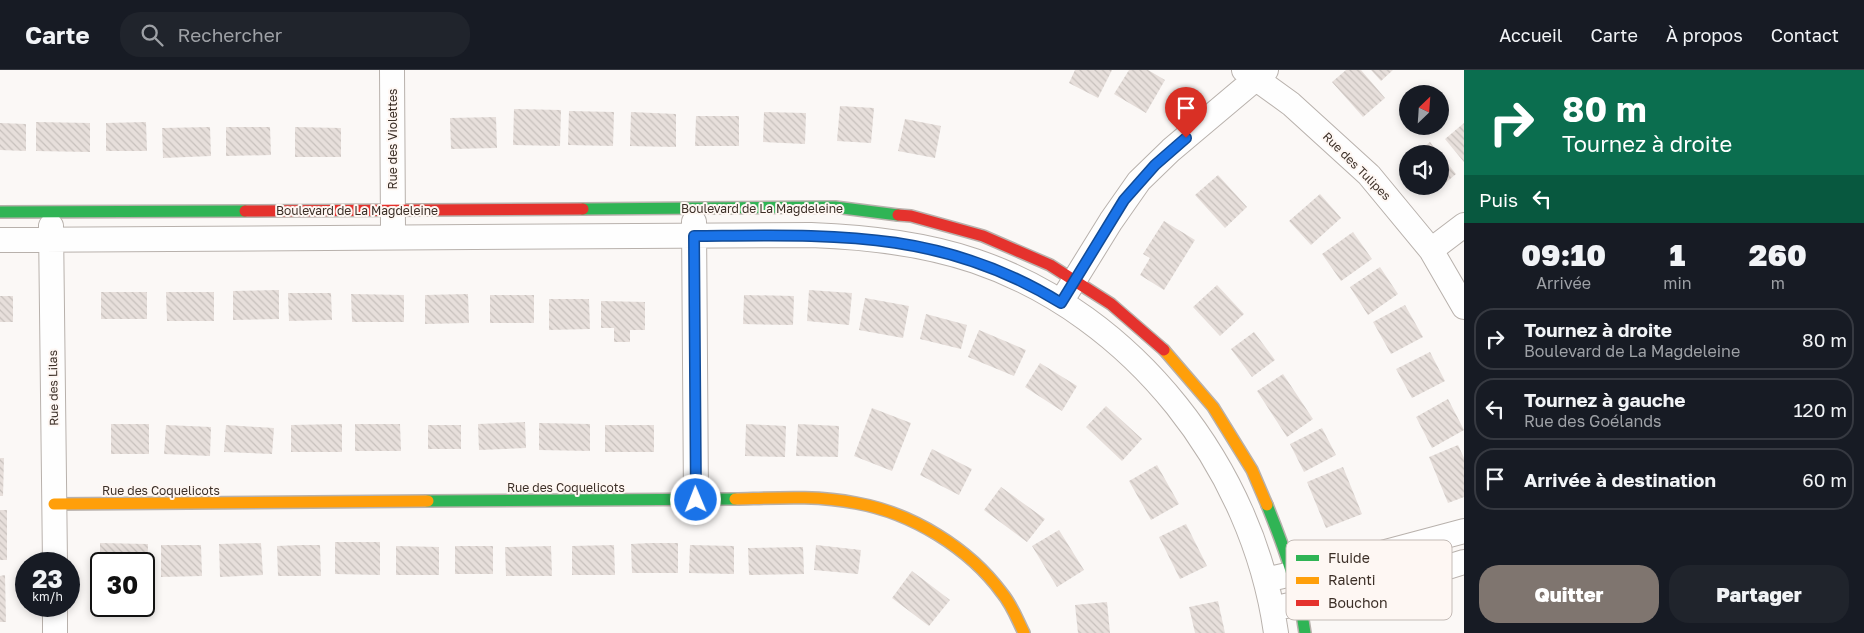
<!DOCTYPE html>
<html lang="fr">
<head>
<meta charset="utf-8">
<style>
	:root { --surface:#171b24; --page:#20242c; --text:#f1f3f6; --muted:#9ea1a6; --line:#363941; --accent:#7f756f }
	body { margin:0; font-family:"Golos Text",sans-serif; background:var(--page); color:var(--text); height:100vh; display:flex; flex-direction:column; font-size:19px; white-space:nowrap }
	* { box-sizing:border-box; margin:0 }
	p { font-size:16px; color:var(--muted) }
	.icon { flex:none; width:28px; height:28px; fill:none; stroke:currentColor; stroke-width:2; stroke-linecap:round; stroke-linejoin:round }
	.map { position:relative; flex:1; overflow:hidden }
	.details { display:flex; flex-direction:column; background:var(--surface); width:400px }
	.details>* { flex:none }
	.top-card { background:#0b6e4f; color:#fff; overflow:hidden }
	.needle { width:32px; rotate:25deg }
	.buttons { position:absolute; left:1399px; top:15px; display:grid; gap:10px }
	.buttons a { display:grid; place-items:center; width:50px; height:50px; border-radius:50%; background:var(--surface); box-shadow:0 2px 8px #0003; font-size:25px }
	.speed { position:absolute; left:15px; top:482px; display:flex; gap:10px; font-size:25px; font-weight:700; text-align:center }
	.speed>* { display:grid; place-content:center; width:65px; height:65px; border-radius:50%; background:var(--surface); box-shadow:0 2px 8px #0003; line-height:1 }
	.speed small { font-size:12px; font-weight:400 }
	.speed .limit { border:2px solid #111; border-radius:8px; background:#fff; color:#111 }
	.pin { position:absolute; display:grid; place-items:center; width:42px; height:42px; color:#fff; margin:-51px -21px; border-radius:50% 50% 50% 0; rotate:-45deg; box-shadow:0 0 5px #0007 }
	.pin .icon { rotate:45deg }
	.me { position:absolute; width:55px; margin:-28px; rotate:359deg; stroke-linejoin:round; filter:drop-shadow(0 0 4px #0008) }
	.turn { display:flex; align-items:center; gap:18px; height:105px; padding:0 15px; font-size:22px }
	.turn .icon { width:65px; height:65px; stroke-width:2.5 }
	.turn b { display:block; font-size:35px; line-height:42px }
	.then { display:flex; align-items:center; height:48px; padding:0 15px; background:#0003; gap:10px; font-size:19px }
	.eta { display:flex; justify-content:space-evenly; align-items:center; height:85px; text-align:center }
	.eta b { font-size:30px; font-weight:800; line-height:35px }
	.button { display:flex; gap:10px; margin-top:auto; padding:10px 15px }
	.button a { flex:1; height:58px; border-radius:20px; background:var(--accent); color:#fff; font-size:20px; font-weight:800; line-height:58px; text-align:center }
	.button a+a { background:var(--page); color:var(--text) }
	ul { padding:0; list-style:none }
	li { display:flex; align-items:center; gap:15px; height:62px; margin:0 10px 8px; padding:0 5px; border:2px solid var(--line); border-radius:20px }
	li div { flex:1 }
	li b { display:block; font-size:19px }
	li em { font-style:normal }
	header { display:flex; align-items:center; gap:30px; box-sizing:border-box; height:70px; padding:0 25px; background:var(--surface); border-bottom:1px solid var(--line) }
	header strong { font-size:24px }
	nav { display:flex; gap:28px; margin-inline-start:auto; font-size:18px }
	.search { width:350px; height:45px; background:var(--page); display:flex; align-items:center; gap:12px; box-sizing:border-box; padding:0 18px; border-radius:20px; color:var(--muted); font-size:19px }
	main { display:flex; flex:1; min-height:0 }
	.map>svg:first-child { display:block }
	.building { fill:url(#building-back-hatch) }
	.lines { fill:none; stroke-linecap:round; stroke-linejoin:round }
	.street-casing { stroke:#b8b1ac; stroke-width:26 }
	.fast-casing { stroke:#b8b1ac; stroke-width:14 }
	.slow-casing { stroke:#b8b1ac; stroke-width:14 }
	.jam-casing { stroke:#b8b1ac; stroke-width:14 }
	.street { stroke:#fefefe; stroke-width:24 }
	.fast { stroke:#30b455; stroke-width:11 }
	.slow { stroke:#ff9f0a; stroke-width:11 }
	.jam { stroke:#e5322d; stroke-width:11 }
	.route-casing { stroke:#114b97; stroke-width:12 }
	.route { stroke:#1a73e8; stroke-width:9 }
	.labels { text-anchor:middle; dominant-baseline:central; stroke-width:4; stroke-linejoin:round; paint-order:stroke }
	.street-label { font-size:12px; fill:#3c2f27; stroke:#fef7f3 }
	.key { fill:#fef7f3; stroke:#c4bbb6; stroke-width:1 }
	.key-label { font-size:14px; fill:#3c2f27 }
</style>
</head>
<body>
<header>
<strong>Carte</strong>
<div class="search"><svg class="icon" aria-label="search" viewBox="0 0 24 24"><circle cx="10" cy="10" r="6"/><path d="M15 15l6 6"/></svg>Rechercher</div>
<nav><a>Accueil</a><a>Carte</a><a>À propos</a><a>Contact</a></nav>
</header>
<main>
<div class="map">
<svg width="1464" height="563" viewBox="0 0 1464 563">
	<defs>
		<pattern id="building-back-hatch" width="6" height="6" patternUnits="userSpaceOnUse" patternTransform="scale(1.25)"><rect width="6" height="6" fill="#e7dfdb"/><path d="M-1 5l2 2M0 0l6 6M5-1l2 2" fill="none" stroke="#c7c0bc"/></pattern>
	</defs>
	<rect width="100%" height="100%" fill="#fbf8f6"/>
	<path class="building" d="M 1075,0 L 1112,0 L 1098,28 L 1069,13 Z
		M 1129,0 L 1148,0 L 1165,10 L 1146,43 L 1114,24 Z
		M 1346,0 L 1361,0 L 1385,28 L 1363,47 L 1332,12 Z
		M 1371,0 L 1393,0 L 1381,11 Z
		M 840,36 L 874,38 L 871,73 L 837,71 Z
		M 514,39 L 561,40 L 560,76 L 513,75 Z
		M 569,41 L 614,42 L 613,76 L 568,75 Z
		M 631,42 L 676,44 L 676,77 L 630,76 Z
		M 764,42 L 806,43 L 805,74 L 763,72 Z
		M 696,46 L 739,46 L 739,76 L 695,76 Z
		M 496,47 L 497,78 L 451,79 L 450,48 Z
		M 905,49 L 941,56 L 935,88 L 898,81 Z
		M 36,52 L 90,53 L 90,82 L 36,81 Z
		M 146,52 L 147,81 L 106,81 L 106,53 Z
		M 0,53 L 26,54 L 26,81 L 0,80 Z
		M 1464,53 L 1464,92 L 1445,69 Z
		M 210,57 L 211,86 L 163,88 L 162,58 Z
		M 226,57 L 270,57 L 271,85 L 226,86 Z
		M 295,57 L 341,58 L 341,87 L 295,87 Z
		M 1430,72 L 1439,84 L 1415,84 Z
		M 1440,84 L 1456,104 L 1443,115 L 1440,111 Z
		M 1218,105 L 1247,137 L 1225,158 L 1195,125 Z
		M 1320,124 L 1341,148 L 1311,175 L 1289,151 Z
		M 1164,151 L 1195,170 L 1164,220 L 1140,205 L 1150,188 L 1143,184 Z
		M 1353,162 L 1372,189 L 1341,211 L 1322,184 Z
		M 1380,197 L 1398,224 L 1368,245 L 1350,217 Z
		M 1217,215 L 1244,244 L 1220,266 L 1193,237 Z
		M 279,220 L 279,249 L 233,250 L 233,221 Z
		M 809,220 L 852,223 L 849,255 L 807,251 Z
		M 101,222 L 147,222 L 147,249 L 101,249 Z
		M 166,222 L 214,222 L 214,251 L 167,251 Z
		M 288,223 L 331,223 L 332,250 L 289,251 Z
		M 351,224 L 404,225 L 404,252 L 352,252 Z
		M 468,224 L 469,253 L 425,254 L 425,225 Z
		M 490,225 L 534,225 L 534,253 L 490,253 Z
		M 744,225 L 794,226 L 793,255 L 743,254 Z
		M 0,226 L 13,226 L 13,252 L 0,252 Z
		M 865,228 L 909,236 L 903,268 L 859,260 Z
		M 549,229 L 589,229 L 590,259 L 549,260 Z
		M 601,231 L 645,232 L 645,260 L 630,260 L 630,272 L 614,272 L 614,258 L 601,258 Z
		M 1405,235 L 1423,267 L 1391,284 L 1373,252 Z
		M 926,244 L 967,255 L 961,279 L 920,269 Z
		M 979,260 L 1026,280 L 1014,306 L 968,287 Z
		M 1254,262 L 1275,290 L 1252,307 L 1231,279 Z
		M 1430,282 L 1445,311 L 1412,328 L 1396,299 Z
		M 1040,293 L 1077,316 L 1062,341 L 1025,317 Z
		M 1283,304 L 1313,349 L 1287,367 L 1257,321 Z
		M 1448,329 L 1464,360 L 1432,378 L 1416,347 Z
		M 1106,336 L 1142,369 L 1122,391 L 1086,357 Z
		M 872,338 L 911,353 L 892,401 L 854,386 Z
		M 525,352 L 526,378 L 479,380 L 478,354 Z
		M 539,353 L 590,354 L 590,381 L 539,380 Z
		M 111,354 L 149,354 L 149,384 L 111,384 Z
		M 342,354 L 342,382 L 291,382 L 291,355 Z
		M 355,354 L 400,354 L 401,381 L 355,381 Z
		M 746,354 L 786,356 L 785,387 L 745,386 Z
		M 798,354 L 839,356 L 838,387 L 796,386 Z
		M 166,355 L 211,357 L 210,386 L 164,384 Z
		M 226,355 L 274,358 L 272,384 L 224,382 Z
		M 428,355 L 461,355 L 461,379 L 428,379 Z
		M 605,355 L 654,355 L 654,382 L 605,382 Z
		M 1322,358 L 1336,385 L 1304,402 L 1290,374 Z
		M 1458,375 L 1464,388 L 1464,427 L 1448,433 L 1429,387 Z
		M 932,379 L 972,399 L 959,425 L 920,405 Z
		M 0,388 L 4,388 L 3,426 L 0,426 Z
		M 1157,395 L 1179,434 L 1151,450 L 1129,411 Z
		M 1343,397 L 1362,444 L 1326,458 L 1307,412 Z
		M 1001,417 L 1045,449 L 1027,472 L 984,440 Z
		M 0,440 L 7,440 L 7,490 L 0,490 Z
		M 1186,454 L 1207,496 L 1180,509 L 1159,467 Z
		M 1059,460 L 1084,500 L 1057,517 L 1032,476 Z
		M 335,472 L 380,472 L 380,505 L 335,504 Z
		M 100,473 L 148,474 L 147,507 L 144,506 L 144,494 L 100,494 Z
		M 261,473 L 263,505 L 220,507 L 219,474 Z
		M 650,473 L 678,473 L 678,503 L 632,503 L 631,474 Z
		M 161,475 L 201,475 L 202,506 L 161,507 Z
		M 300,475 L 320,475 L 321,506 L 278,506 L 277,476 Z
		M 614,475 L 615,505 L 572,505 L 572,476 Z
		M 690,475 L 734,476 L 734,504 L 689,503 Z
		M 816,475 L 861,480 L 858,504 L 814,500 Z
		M 396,476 L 439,477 L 439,505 L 396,505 Z
		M 455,476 L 493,476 L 493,504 L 455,504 Z
		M 551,476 L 552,506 L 506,506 L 505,477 Z
		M 803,477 L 804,504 L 749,505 L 748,478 Z
		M 912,501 L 950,530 L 929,556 L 892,528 Z
		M 5,505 L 6,552 L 0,552 L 0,506 Z
		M 1218,531 L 1225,563 L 1195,563 L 1189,537 Z
		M 1107,532 L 1110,563 L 1078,563 L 1075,535 Z"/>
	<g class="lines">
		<defs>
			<path id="street" d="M 392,0 L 393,158
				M 1244,0 L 1291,34 L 1369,105 L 1431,180 L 1464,237
				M 694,152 L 696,430
				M 51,156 L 55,494
				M 0,170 L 811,165 C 867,167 922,173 975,191 C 1134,245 1253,398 1276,563
				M 1431,180 L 1464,155
				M 1064,227 L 1111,151 L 1139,111 L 1171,80 L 1266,0
				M 1274,508 L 1359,489 L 1464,461
				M 55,536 L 55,563
				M 1281,537 L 1422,505 L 1464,492"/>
			<path id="fast" d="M 583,139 L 835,137 L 898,145
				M 0,142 L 245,141
				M 428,431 L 735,429
				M 1267,435 C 1284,477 1299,518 1305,563"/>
			<path id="slow" d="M 1164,280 L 1213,337 L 1252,400 L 1267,435
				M 735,429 C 775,428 816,425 856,433 C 912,443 969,478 1002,523 C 1012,535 1017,549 1024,563
				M 54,434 L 428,431"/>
			<path id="jam" d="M 245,141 L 583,139
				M 898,145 L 911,146 L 983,166 L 1050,195 L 1111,234 L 1164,280"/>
		</defs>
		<use href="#street" class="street-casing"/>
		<use href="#fast" class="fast-casing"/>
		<use href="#slow" class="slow-casing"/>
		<use href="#jam" class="jam-casing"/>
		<use href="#street" class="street"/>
		<use href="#fast" class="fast"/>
		<use href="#slow" class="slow"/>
		<use href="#jam" class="jam"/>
	</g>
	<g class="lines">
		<defs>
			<path id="route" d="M 696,430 L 694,166 C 829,165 940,158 1061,233 L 1124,130 L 1155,95 L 1186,68"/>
		</defs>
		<use href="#route" class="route-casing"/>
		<use href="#route" class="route"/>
	</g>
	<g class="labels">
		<g class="street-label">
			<text transform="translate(392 69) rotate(-90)">Rue des Violettes</text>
			<text transform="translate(1357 96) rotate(45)">Rue des Tulipes</text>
			<text x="762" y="138">Boulevard de La Magdeleine</text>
			<text x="357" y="140">Boulevard de La Magdeleine</text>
			<text transform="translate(53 318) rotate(-91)">Rue des Lilas</text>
			<text x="566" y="417">Rue des Coquelicots</text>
			<text x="161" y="420">Rue des Coquelicots</text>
		</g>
	</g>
	<rect x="1286" y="470" width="166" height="80" rx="8" class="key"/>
	<rect x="1296" y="485" width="23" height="6" fill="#30b455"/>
	<rect x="1296" y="507" width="23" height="7" fill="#ff9f0a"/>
	<rect x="1296" y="530" width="23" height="6" fill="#e5322d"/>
	<g class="key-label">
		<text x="1328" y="493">Fluide</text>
		<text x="1328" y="515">Ralenti</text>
		<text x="1328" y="538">Bouchon</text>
	</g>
</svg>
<div class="buttons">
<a><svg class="needle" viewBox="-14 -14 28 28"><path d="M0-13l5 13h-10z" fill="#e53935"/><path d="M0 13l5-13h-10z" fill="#9ea1a6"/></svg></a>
<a><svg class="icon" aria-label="sound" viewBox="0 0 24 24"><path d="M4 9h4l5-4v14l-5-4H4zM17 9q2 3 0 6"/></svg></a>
</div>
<div class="speed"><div>23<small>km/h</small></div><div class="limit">30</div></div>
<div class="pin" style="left:1186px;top:68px;background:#d93025"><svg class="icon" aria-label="arrive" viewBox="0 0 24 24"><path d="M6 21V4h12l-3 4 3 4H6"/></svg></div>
<svg class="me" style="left:696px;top:430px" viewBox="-20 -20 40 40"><circle r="17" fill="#1a73e8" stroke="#fff" stroke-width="3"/><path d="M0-11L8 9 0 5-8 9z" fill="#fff"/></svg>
</div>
<section class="details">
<div class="top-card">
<div class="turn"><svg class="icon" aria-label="right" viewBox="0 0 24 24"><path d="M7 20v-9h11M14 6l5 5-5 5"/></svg><div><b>80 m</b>Tournez à droite</div></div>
<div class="then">Puis<svg class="icon" aria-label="left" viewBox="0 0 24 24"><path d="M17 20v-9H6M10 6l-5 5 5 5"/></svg></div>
</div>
<div class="eta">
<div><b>09:10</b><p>Arrivée</p></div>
<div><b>1</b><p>min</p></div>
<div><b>260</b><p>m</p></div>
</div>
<ul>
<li><svg class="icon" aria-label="right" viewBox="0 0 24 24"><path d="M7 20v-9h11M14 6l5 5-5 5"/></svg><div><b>Tournez à droite</b><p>Boulevard de La Magdeleine</p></div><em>80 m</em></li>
<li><svg class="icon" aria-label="left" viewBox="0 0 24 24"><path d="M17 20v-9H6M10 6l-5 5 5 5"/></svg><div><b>Tournez à gauche</b><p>Rue des Goélands</p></div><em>120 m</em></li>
<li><svg class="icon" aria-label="arrive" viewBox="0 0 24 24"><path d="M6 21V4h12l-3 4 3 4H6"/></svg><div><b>Arrivée à destination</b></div><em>60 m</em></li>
</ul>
<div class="button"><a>Quitter</a><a>Partager</a></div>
</section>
</main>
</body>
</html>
